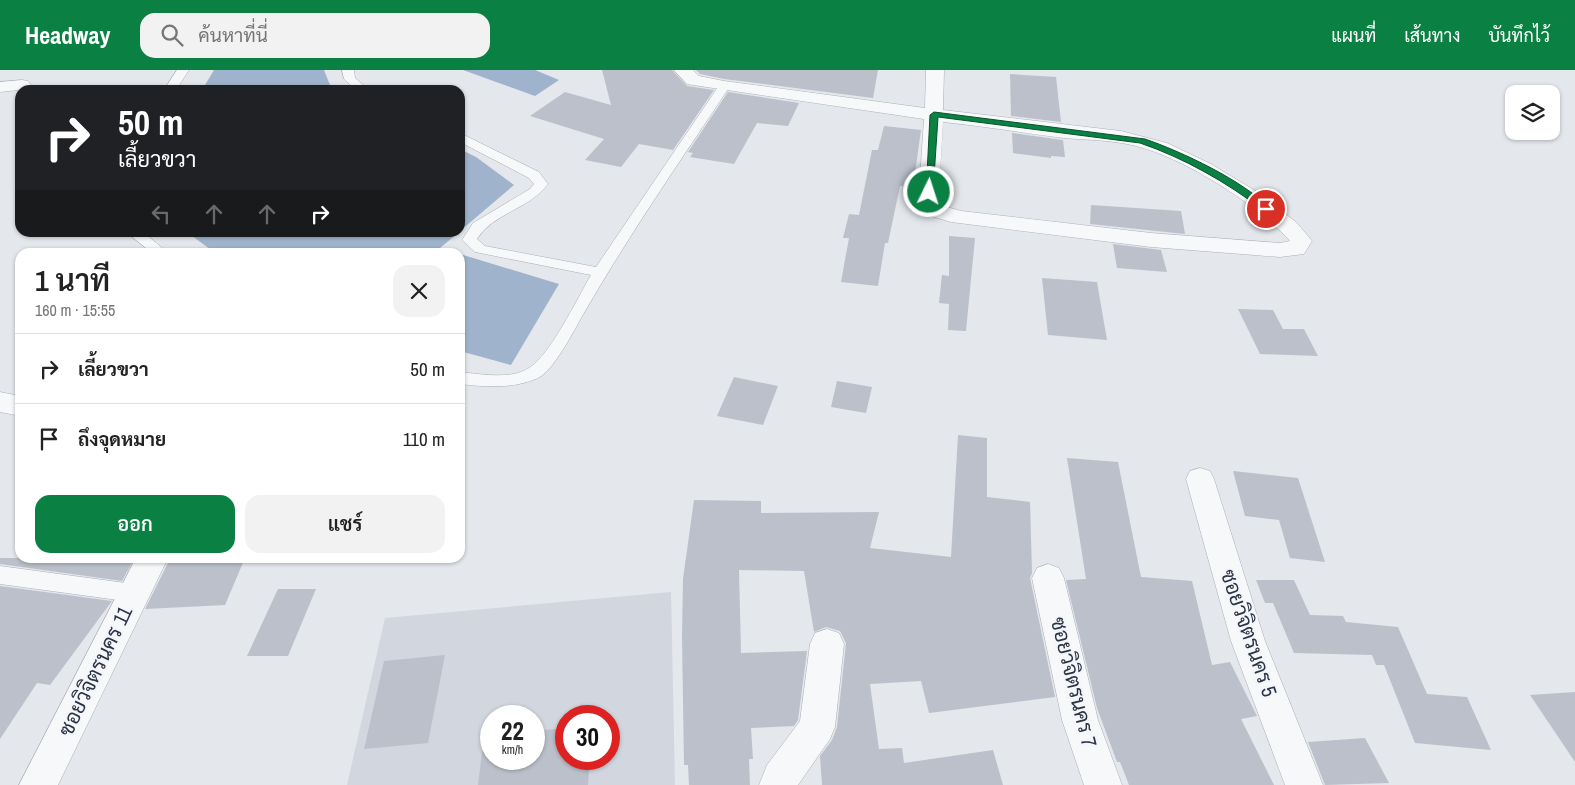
<!DOCTYPE html>
<html lang="th">
<head>
<meta charset="utf-8">
<style>
	:root { --surface:#fff; --page:#f2f2f2; --text:#222; --muted:#767676; --line:#e0e0e0; --accent:#0b8043 }
	body { margin:0; font-family:"Archivo Narrow",Sarabun,sans-serif; background:var(--page); color:var(--text); height:100vh; display:flex; flex-direction:column; font-size:19px; white-space:nowrap }
	* { box-sizing:border-box; margin:0 }
	p { font-size:16px; color:var(--muted) }
	.icon { flex:none; width:28px; height:28px; fill:none; stroke:currentColor; stroke-width:2; stroke-linecap:round; stroke-linejoin:round }
	.map { position:relative; flex:1; overflow:hidden }
	.drawer { position:absolute; left:15px; top:178px; width:450px; height:315px; display:flex; flex-direction:column; background:var(--surface); border-radius:15px; box-shadow:0 1px 4px #0004 }
	.drawer>* { flex:none }
	.hud { position:absolute; left:15px; top:15px; width:450px; height:152px; border-radius:15px; box-shadow:0 1px 4px #0004; background:#202124; color:#fff; overflow:hidden }
	.controls { position:absolute; left:1505px; top:15px; display:grid; gap:10px }
	.controls a { display:grid; place-items:center; width:55px; height:55px; border-radius:10px; background:var(--surface); box-shadow:0 1px 4px #0004; font-size:25px }
	.speed { position:absolute; left:480px; top:635px; display:flex; gap:10px; font-size:25px; font-weight:700; text-align:center }
	.speed>* { display:grid; place-content:center; width:65px; height:65px; border-radius:50%; background:var(--surface); box-shadow:0 1px 4px #0004; line-height:1 }
	.speed small { font-size:12px; font-weight:400 }
	.speed .limit { border:8px solid #d22; background:#fff; color:#111 }
	.pin { position:absolute; display:grid; place-items:center; width:42px; height:42px; color:#fff; margin:-21px; border:2px solid #fff; border-radius:50%; box-shadow:0 1px 5px #0007 }
	.me { position:absolute; width:55px; margin:-28px; rotate:4deg; stroke-linejoin:round; filter:drop-shadow(0 0 4px #0008) }
	.turn { display:flex; align-items:center; gap:18px; height:105px; padding:0 20px; font-size:22px }
	.turn .icon { width:65px; height:65px; stroke-width:2.5 }
	.turn b { display:block; font-size:35px; line-height:42px }
	.lanes { display:flex; align-items:center; height:48px; padding:0 20px; background:#0003; justify-content:center; gap:25px; direction:ltr }
	.lanes .off { opacity:.35 }
	.round { display:grid; place-items:center; flex:none; width:52px; height:52px; border-radius:15px; background:var(--page) }
	.headline { display:flex; align-items:center; justify-content:space-between; height:85px; padding:0 20px }
	h1 { font-size:30px; font-weight:600; line-height:38px }
	.primary-button { display:flex; gap:10px; margin-top:auto; padding:10px 20px }
	.primary-button a { flex:1; height:58px; border-radius:15px; background:var(--accent); color:#fff; font-size:20px; font-weight:600; line-height:58px; text-align:center }
	.primary-button a+a { background:var(--page); color:var(--text) }
	ul { padding:0; list-style:none }
	li { display:flex; align-items:center; gap:15px; height:70px; padding:0 20px; border-top:1px solid var(--line) }
	li div { flex:1 }
	li b { display:block; font-size:19px }
	li em { font-style:normal }
	header { display:flex; align-items:center; gap:30px; box-sizing:border-box; height:70px; padding:0 25px; background:var(--accent); color:#fff }
	header strong { font-size:24px }
	nav { display:flex; gap:28px; margin-inline-start:auto; font-size:18px }
	.search { width:350px; height:45px; background:var(--page); display:flex; align-items:center; gap:12px; box-sizing:border-box; padding:0 18px; border-radius:15px; color:var(--muted); font-size:19px }
	.map>svg:first-child { display:block }
	.built { fill:#d2d6de; fill-rule:evenodd }
	.water { fill:#9fb4cc }
	.building { fill:#bbc0ca }
	.lines { fill:none; stroke-linecap:round; stroke-linejoin:round }
	.service-casing { stroke:#a9aeb7; stroke-width:1 }
	.minor-casing { stroke:#a9aeb7; stroke-width:1 }
	.service { fill:#f7f8fa; fill-rule:evenodd }
	.minor { fill:#f7f8fa; fill-rule:evenodd }
	.route { fill:#0b8043; stroke:#07532c }
	.labels { text-anchor:middle; dominant-baseline:central; stroke-width:5; stroke-linejoin:round; paint-order:stroke }
	.near-street-label { font-size:21px; fill:#2b3445; stroke:#f4f6f9 }
</style>
</head>
<body>
<header>
<strong>Headway</strong>
<div class="search"><svg class="icon" aria-label="search" viewBox="0 0 24 24"><circle cx="10" cy="10" r="6"/><path d="M15 15l6 6"/></svg>ค้นหาที่นี่</div>
<nav><a>แผนที่</a><a>เส้นทาง</a><a>บันทึกไว้</a></nav>
</header>
<div class="map">
<svg width="1575" height="715" viewBox="0 0 1575 715">
	<rect width="100%" height="100%" fill="#e4e7ec"/>
	<path class="built" d="M 671,522 L 675,715 L 347,715 L 385,548 ZM 491,646 L 534,646 L 534,689 L 491,689 ZM 566,646 L 609,646 L 609,689 L 566,689 Z"/>
	<path class="water" d="M 214,0 L 324,0 L 332,20 L 202,20 Z
		M 463,0 L 535,0 L 559,10 L 535,26 Z
		M 460,79 L 476,87 L 514,115 L 460,161 Z
		M 188,163 L 458,163 L 440,178 L 454,182 L 214,182 Z
		M 460,184 L 559,214 L 511,295 L 460,281 Z"/>
	<path class="building" d="M 602,0 L 672,0 L 687,16 L 714,20 L 673,80 L 639,74 L 621,97 L 585,90 L 604,69 L 530,46 L 565,22 L 611,35 Z
		M 696,0 L 878,0 L 873,28 L 724,9 L 700,4 Z
		M 1010,4 L 1056,7 L 1061,52 L 1011,46 Z
		M 728,22 L 799,33 L 788,56 L 757,53 L 734,94 L 690,87 L 693,83 L 688,82 Z
		M 884,56 L 921,60 L 913,117 L 900,116 L 888,173 L 885,173 L 878,216 L 841,212 L 849,168 L 843,168 L 849,144 L 859,145 L 872,80 L 878,80 Z
		M 1012,63 L 1063,70 L 1065,87 L 1051,86 L 1051,88 L 1013,83 Z
		M 1091,135 L 1181,141 L 1185,164 L 1090,154 Z
		M 949,166 L 975,168 L 966,261 L 948,260 L 949,234 L 939,233 L 942,205 L 949,206 Z
		M 1113,174 L 1161,180 L 1167,202 L 1117,198 Z
		M 1042,208 L 1097,212 L 1107,270 L 1048,265 Z
		M 1238,239 L 1273,240 L 1283,259 L 1304,259 L 1318,286 L 1260,284 Z
		M 734,307 L 778,316 L 763,355 L 717,346 Z
		M 837,311 L 872,317 L 866,343 L 831,337 Z
		M 958,365 L 987,368 L 987,427 L 1030,432 L 1032,503 L 1030,508 L 1055,627 L 929,643 L 921,611 L 870,614 L 879,679 L 902,678 L 904,693 L 993,680 L 1003,715 L 822,715 L 820,686 L 832,670 L 837,657 L 846,573 L 840,561 L 826,557 L 814,562 L 804,501 L 739,500 L 741,583 L 807,581 L 798,650 L 794,656 L 751,658 L 753,689 L 749,689 L 750,715 L 689,715 L 688,695 L 684,695 L 682,567 L 683,509 L 694,430 L 761,431 L 761,443 L 879,442 L 870,478 L 951,487 Z
		M 1067,388 L 1118,392 L 1141,507 L 1192,511 L 1212,595 L 1230,592 L 1257,646 L 1241,649 L 1274,715 L 1129,715 L 1120,692 L 1117,692 L 1097,638 L 1066,510 L 1086,509 Z
		M 1233,401 L 1298,408 L 1325,492 L 1290,488 L 1279,450 L 1245,446 Z
		M 0,488 L 126,488 L 123,491 L 133,491 L 122,511 L 0,494 Z
		M 245,488 L 225,535 L 145,539 L 170,489 Z
		M 1256,510 L 1294,510 L 1310,545 L 1343,546 L 1346,552 L 1398,557 L 1427,624 L 1467,627 L 1491,680 L 1415,673 L 1384,595 L 1376,595 L 1372,585 L 1294,583 L 1273,533 L 1265,533 Z
		M 0,516 L 112,531 L 50,615 L 37,613 L 0,669 Z
		M 278,519 L 316,519 L 288,586 L 247,586 Z
		M 445,585 L 428,673 L 364,679 L 384,591 Z
		M 1575,622 L 1575,692 L 1530,625 Z
		M 566,658 L 566,689 L 590,689 L 588,715 L 478,715 L 484,666 L 491,665 L 491,689 L 534,689 L 534,661 Z
		M 1365,668 L 1389,713 L 1325,715 L 1308,672 Z"/>
	<g class="lines">
		<defs>
			<path id="service" d="M 177,0 L 189,0 L 176,20 L 164,20 Z
				M 342,0 L 354,0 L 355,8 L 369,20 L 356,20 L 344,9 Z
				M 724,13 L 730,16 C 679,93 626,169 580,250 C 572,264 553,301 538,308 C 513,319 487,317 460,314 L 460,302 C 480,304 511,310 529,298 C 551,284 577,229 591,205 L 475,182 L 462,170 L 473,153 L 530,119 L 534,114 L 529,108 L 460,72 L 460,63 L 539,102 L 548,114 C 530,139 493,143 477,169 L 485,176 L 596,197 L 720,14 Z
				M 126,162 L 143,162 L 167,182 L 151,182 Z
				M 0,496 L 133,514 L 140,517 L 143,523 L 140,529 L 133,532 L 0,514 Z"/>
			<path id="minor" d="M 674,0 L 693,0 L 699,6 L 724,11 L 925,38 L 926,0 L 944,0 L 943,40 L 1121,61 L 1167,73 L 1211,94 L 1259,123 L 1297,153 L 1312,171 L 1304,184 L 1280,187 L 1151,177 L 951,152 L 931,146 L 919,122 L 924,49 L 693,15 L 687,14 ZM 943,52 C 983,56 1024,63 1064,68 C 1088,70 1113,70 1136,76 C 1184,88 1257,134 1290,171 L 1280,173 L 1151,163 L 961,141 L 947,137 L 939,122 Z
				M 22,10 L 28,11 L 31,15 L 28,19 L 0,22 L 0,12 Z
				M 0,322 L 20,326 L 20,346 L 0,342 Z
				M 1200,398 L 1210,401 L 1214,409 L 1265,571 L 1323,715 L 1285,715 L 1231,571 L 1186,409 L 1190,401 Z
				M 136,488 L 168,488 L 58,715 L 19,715 Z
				M 1048,494 L 1059,498 L 1064,508 L 1098,650 L 1122,715 L 1084,715 L 1062,650 L 1032,508 L 1037,498 Z
				M 827,559 L 839,563 L 844,574 L 835,657 L 830,669 L 798,715 L 759,715 L 767,695 L 800,651 L 810,574 L 815,563 Z"/>
		</defs>
		<use href="#service" class="service-casing"/>
		<use href="#minor" class="minor-casing"/>
		<use href="#service" class="service"/>
		<use href="#minor" class="minor"/>
	</g>
	<path class="route" d="M 934,42 L 1145,69 C 1180,81 1245,111 1270,139 L 1263,140 C 1226,112 1184,88 1140,73 L 938,47 L 933,122 L 926,124 L 930,45 Z"/>
	<g class="labels">
		<g class="near-street-label">
			<text transform="translate(1249 563) rotate(71)">ซอยวิจิตรนคร 5</text>
			<text transform="translate(95 601) rotate(-64)">ซอยวิจิตรนคร 11</text>
			<text transform="translate(1074 612) rotate(76)">ซอยวิจิตรนคร 7</text>
		</g>
	</g>
</svg>
<div class="controls">
<a><svg class="icon" aria-label="layers" viewBox="0 0 24 24"><path d="M12 4l9 5-9 5-9-5zM3 14l9 5 9-5"/></svg></a>
</div>
<div class="speed"><div>22<small>km/h</small></div><div class="limit">30</div></div>
<div class="pin" style="left:1266px;top:139px;background:#d93025"><svg class="icon" aria-label="arrive" viewBox="0 0 24 24"><path d="M6 21V4h12l-3 4 3 4H6"/></svg></div>
<svg class="me" style="left:929px;top:122px" viewBox="-20 -20 40 40"><circle r="17" fill="#0b8043" stroke="#fff" stroke-width="3"/><path d="M0-11L8 9 0 5-8 9z" fill="#fff"/></svg>
<div class="hud">
<div class="turn"><svg class="icon" aria-label="right" viewBox="0 0 24 24"><path d="M7 20v-9h11M14 6l5 5-5 5"/></svg><div><b>50 m</b>เลี้ยวขวา</div></div>
<div class="lanes"><svg class="icon off" aria-label="left" viewBox="0 0 24 24"><path d="M17 20v-9H6M10 6l-5 5 5 5"/></svg><svg class="icon off" aria-label="ahead" viewBox="0 0 24 24"><path d="M12 20V5M6 11l6-6 6 6"/></svg><svg class="icon off" aria-label="ahead" viewBox="0 0 24 24"><path d="M12 20V5M6 11l6-6 6 6"/></svg><svg class="icon" aria-label="right" viewBox="0 0 24 24"><path d="M7 20v-9h11M14 6l5 5-5 5"/></svg></div>
</div>
<section class="drawer">
<div class="headline"><div><h1>1 นาที</h1><p>160 m · 15:55</p></div><a class="round"><svg class="icon" aria-label="close" viewBox="0 0 24 24"><path d="M6 6l12 12M18 6L6 18"/></svg></a></div>
<ul>
<li><svg class="icon" aria-label="right" viewBox="0 0 24 24"><path d="M7 20v-9h11M14 6l5 5-5 5"/></svg><div><b>เลี้ยวขวา</b></div><em>50 m</em></li>
<li><svg class="icon" aria-label="arrive" viewBox="0 0 24 24"><path d="M6 21V4h12l-3 4 3 4H6"/></svg><div><b>ถึงจุดหมาย</b></div><em>110 m</em></li>
</ul>
<div class="primary-button"><a>ออก</a><a>แชร์</a></div>
</section>
</div>
</body>
</html>
